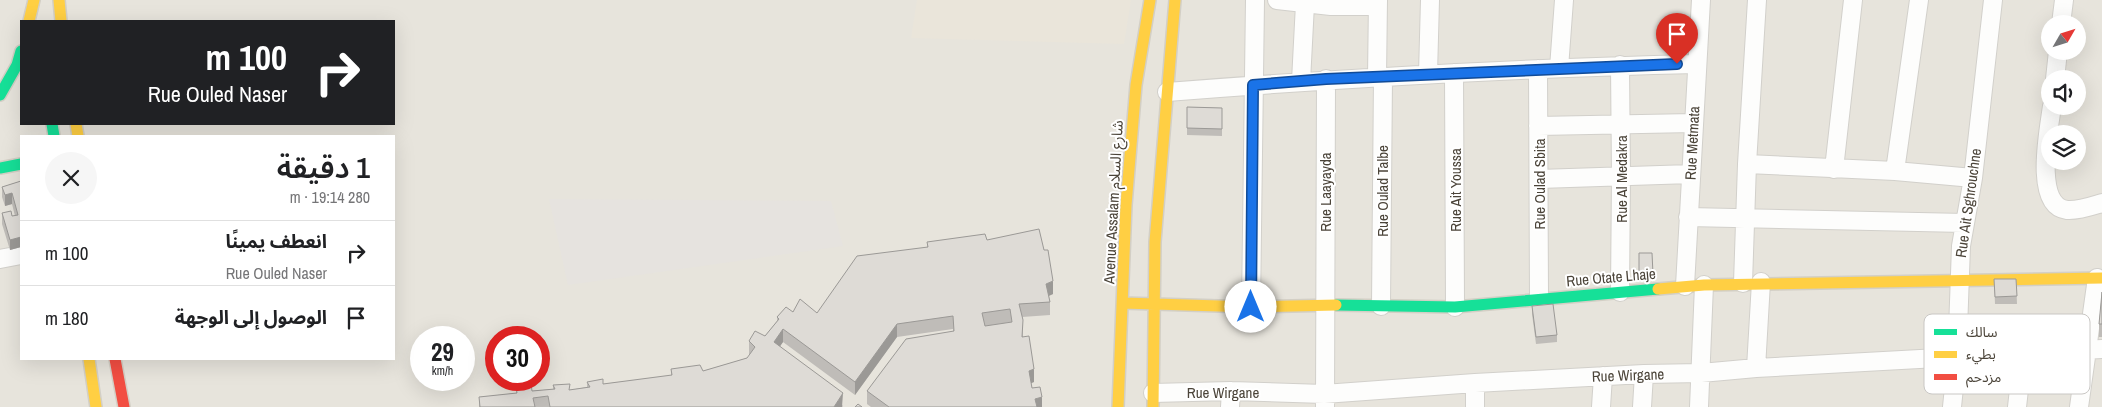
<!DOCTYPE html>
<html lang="ar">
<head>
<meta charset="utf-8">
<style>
	:root { --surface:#fff; --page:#f6f6f6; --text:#202124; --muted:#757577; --line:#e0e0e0 }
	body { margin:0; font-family:"Archivo Narrow","Noto Sans Arabic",sans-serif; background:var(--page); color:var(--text); direction:rtl; height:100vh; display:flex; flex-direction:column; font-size:19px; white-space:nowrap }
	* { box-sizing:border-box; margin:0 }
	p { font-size:16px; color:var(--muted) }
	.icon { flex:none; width:28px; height:28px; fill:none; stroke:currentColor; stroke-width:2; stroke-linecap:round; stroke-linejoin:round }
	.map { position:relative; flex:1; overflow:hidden; direction:ltr }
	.drawer { position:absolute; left:20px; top:135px; width:375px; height:225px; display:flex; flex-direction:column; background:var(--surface); border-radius:0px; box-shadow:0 5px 20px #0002; direction:rtl }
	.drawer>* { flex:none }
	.hud { position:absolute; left:20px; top:20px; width:375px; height:105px; border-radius:0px; box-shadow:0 5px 20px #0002; direction:rtl; background:#202124; color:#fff; overflow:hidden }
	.needle { width:32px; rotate:51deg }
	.fabs { position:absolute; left:2041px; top:15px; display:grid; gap:10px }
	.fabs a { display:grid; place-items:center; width:45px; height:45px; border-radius:50%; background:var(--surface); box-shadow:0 5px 20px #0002; font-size:25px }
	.speed { position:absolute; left:410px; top:326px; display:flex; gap:10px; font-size:25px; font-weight:700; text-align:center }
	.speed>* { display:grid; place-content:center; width:65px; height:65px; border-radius:50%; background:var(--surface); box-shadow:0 5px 20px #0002; line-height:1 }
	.speed small { font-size:12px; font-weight:400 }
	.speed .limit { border:8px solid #d22; background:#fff; color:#111 }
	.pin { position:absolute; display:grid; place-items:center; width:42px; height:42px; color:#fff; margin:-51px -21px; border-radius:50% 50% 50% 0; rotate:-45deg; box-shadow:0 0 5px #0007 }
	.pin .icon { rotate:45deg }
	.me { position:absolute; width:55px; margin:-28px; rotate:0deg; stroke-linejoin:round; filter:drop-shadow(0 0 4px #0008) }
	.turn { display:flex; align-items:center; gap:18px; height:105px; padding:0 25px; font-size:22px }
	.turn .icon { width:65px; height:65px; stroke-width:2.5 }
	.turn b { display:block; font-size:35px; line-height:42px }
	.round { display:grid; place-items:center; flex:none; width:52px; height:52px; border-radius:26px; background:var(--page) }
	.head { display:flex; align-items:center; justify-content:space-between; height:85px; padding:0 25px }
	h1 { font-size:30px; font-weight:600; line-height:38px }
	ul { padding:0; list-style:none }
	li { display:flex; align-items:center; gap:15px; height:65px; padding:0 25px; border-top:1px solid var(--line) }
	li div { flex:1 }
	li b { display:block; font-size:19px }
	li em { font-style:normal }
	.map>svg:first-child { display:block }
	.residential { fill:#e7e4dc; fill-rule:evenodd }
	.education { fill:#eae5da }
	.parking { fill:#e6e3df }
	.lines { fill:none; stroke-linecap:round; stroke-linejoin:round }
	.street-casing { stroke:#d2d0cb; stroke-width:20 }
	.fast-casing { stroke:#d3cfc5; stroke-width:14 }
	.slow-casing { stroke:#d3cfc5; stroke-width:14 }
	.jam-casing { stroke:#d3cfc5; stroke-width:14 }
	.street { stroke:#fdfdfc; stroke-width:18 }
	.fast { stroke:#16e098; stroke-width:11 }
	.slow { stroke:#ffcf43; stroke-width:11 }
	.jam { stroke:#f24e42; stroke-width:11 }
	.wall { fill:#bfbcb8 }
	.shaded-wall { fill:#9b9996 }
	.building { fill:#dedbd6; stroke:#9b9996; fill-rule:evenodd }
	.route-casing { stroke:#114b97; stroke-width:12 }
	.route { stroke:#1a73e8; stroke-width:9 }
	.labels { text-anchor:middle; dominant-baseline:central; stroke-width:4; stroke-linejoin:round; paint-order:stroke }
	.street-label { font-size:15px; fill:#4b4439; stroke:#fff }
	.key { fill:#fff; stroke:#c9c7c4; stroke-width:1 }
	.key-label { font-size:14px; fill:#4b4439 }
</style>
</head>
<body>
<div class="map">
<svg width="2102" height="407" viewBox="0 0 2102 407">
	<rect width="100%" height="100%" fill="#f4f2ee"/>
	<path class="residential" d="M 0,0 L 2102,0 L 2102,407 L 0,407 ZM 21,21 L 394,21 L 394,124 L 21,124 ZM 2050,24 L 2078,24 L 2078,51 L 2050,51 ZM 2050,79 L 2078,79 L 2078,106 L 2050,106 ZM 2050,134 L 2078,134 L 2078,161 L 2050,161 ZM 21,136 L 394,136 L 394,359 L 21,359 ZM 421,338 L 464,338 L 464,380 L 421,380 ZM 496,338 L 539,338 L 539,380 L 496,380 Z"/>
	<path class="education" d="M 917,0 L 1131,0 L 1124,44 L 911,38 Z"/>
	<path class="parking" d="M 549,199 L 831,201 L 843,246 L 568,285 Z"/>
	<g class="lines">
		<defs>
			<path id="street" d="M 1277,0 L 1331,6 L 1377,6
				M 2061,24 L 2064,0
				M 1559,68 L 1564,0
				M 1538,69 L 1539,298
				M 1454,73 L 1455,307
				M 1428,74 L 1430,0
				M 1377,77 L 1378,0
				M 2055,79 L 2058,51
				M 1301,81 L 1305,4
				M 1167,92 C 1343,78 1519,68 1696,64
				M 2052,106 C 2049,129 2033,206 2067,210 C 2078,211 2092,206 2102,203
				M 1538,126 L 1693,123
				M 1747,164 L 1895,171 L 1973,178
				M 1834,169 L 1853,0
				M 1895,171 L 1919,0
				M 1539,179 L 1691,174
				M 1688,217 L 1965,223
				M 0,259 L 21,255
				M 1743,283 L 1747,164 L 1757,0
				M 1685,286 L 1701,0
				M 1620,292 L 1621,176 L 1620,65
				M 1381,306 L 1383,77
				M 1251,307 L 1255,0
				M 1756,368 L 1761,282
				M 1475,383 L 1475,407
				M 1153,393 L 1231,391 L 1324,394 L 1475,383 L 1644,374 L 1701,373 L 1756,368 L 2102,349
				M 1230,407 L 1231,391
				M 1325,407 L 1326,79
				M 1601,407 L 1603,376
				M 1642,407 L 1644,374
				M 1699,407 L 1704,285
				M 1952,407 L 1957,358 L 1961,246 L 1973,178 L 1993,0
				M 2017,407 L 2023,354
				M 2079,407 L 2097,278"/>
			<path id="fast" d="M 0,95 L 17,65 L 21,51
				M 52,124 L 54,136
				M 0,168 L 21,164
				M 1336,305 L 1455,307 L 1658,289"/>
			<path id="slow" d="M 59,0 L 61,21
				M 29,21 L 34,0
				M 76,124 L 78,136
				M 1658,289 L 1704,285 L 2102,278
				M 1123,303 L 1251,307 L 1336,305
				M 89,359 L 96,407
				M 1118,407 L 1126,205 L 1136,85 L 1150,0
				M 1153,407 L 1155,242 L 1175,0"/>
			<path id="jam" d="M 115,359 L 124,407"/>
		</defs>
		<use href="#street" class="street-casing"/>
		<use href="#fast" class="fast-casing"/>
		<use href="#slow" class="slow-casing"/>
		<use href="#jam" class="jam-casing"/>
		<use href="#street" class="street"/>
		<use href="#fast" class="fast"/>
		<use href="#slow" class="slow"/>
		<use href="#jam" class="jam"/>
	</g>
	<path class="wall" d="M 1187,107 L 1222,108 L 1222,136 L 1187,135 Z
		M 21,181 L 21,247 L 10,250 L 2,224 L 2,213 L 12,216 L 15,216 L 12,204 L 5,206 L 2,197 L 2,187 Z
		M 987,240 L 1053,294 L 1049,296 L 1050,302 L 1050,315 L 1022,317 L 1023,337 L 1034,382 L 1031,383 L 1032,388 L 1042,407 L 871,407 L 867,404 L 867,391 L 953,332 L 953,329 L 897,337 L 855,395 L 783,342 L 780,346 L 843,406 L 842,407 L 479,407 L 479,397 L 516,393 L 516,387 L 532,391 L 553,389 L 553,385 L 570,390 L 587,387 L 587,382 L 603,384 L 671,376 L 671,369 L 703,371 L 747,358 L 750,355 L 749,354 L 749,341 L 765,336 L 777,321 L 777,317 L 793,312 L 817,313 L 927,247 L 927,242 Z
		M 1639,253 L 1652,253 L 1653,281 L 1639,282 Z
		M 1994,279 L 2016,279 L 2017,304 L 1995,304 Z
		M 2102,292 L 2102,337 L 2099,337 L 2099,324 Z
		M 1532,306 L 1557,335 L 1557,342 L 1536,344 L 1532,314 Z"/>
	<path class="shaded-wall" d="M 12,193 L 12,204 L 5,206 L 5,195 Z
		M 21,237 L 21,247 L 10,250 L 10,240 Z
		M 1053,281 L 1053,294 L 1046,297 L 1046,284 Z
		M 897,324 L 897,337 L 855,395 L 855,382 Z
		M 783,329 L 783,342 L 774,355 L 774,342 Z
		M 1034,369 L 1034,382 L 1029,384 L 1029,371 Z
		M 843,393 L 842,407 L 834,407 Z
		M 1042,397 L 1042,407 L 1035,407 L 1035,399 Z"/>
	<path class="building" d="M 1187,107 L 1222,108 L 1222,129 L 1187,128 Z
		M 21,181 L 21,237 L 10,240 L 2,213 L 11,211 L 12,216 L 18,215 L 12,193 L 5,195 L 2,187 Z
		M 1039,229 L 1044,250 L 1048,250 L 1053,281 L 1046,284 L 1050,302 L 1019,304 L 1023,320 L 1022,337 L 1029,336 L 1034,369 L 1029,371 L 1032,388 L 1040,387 L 1042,397 L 1035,399 L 1037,407 L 889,407 L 867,391 L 906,339 L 954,331 L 953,316 L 897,324 L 855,382 L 783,329 L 774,342 L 843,393 L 834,407 L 550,407 L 548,396 L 533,398 L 535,407 L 480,407 L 479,397 L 517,393 L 516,387 L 531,384 L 532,391 L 555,389 L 553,385 L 570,384 L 569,390 L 590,387 L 587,382 L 603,379 L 603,384 L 672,375 L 671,369 L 700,365 L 703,371 L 747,358 L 755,347 L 749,341 L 755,331 L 765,336 L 779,319 L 777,317 L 786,307 L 793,312 L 800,299 L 817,313 L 857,256 L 928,247 L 927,242 L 985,234 L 987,240 ZM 1010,309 L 1012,322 L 985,326 L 982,313 Z
		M 1639,253 L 1652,253 L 1653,274 L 1639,274 Z
		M 1994,279 L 2016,279 L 2017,296 L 1995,297 Z
		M 2102,292 L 2102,324 L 2099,324 Z
		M 1553,304 L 1557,335 L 1536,337 L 1532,306 Z
		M 858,404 L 862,407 L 855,407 Z"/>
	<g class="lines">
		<defs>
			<path id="route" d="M 1251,307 L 1253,85 L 1326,79 L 1677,64"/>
		</defs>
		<use href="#route" class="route-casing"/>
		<use href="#route" class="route"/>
	</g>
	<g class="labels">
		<g class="street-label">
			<text transform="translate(1692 143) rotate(-87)">Rue Metmata</text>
			<text transform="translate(1621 179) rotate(-90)">Rue Al Medakra</text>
			<text transform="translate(1539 184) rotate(-90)">Rue Oulad Sbita</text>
			<text transform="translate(1455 190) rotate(-90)">Rue Ait Youssa</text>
			<text transform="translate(1382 191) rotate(-90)">Rue Oulad Talbe</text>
			<text transform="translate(1325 192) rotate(-90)">Rue Laayayda</text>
			<text transform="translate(1113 202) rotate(-87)">Avenue Assalam شارع السلام</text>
			<text transform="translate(1968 203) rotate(-82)">Rue Ait Sghrouchne</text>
			<text transform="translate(1611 277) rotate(-5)">Rue Otate Lhaje</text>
			<text transform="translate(1628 375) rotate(-2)">Rue Wirgane</text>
			<text x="1223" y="392">Rue Wirgane</text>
		</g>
	</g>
	<rect x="1924" y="314" width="166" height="80" rx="8" class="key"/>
	<rect x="1934" y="329" width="23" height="6" fill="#16e098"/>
	<rect x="1934" y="351" width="23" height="7" fill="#ffcf43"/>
	<rect x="1934" y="374" width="23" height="6" fill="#f24e42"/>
	<g class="key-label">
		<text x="1966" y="337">سالك</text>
		<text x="1966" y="359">بطيء</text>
		<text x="1966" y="382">مزدحم</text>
	</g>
</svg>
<div class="fabs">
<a><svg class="needle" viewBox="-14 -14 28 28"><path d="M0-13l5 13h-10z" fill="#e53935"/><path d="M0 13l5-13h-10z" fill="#757577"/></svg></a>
<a><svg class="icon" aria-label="sound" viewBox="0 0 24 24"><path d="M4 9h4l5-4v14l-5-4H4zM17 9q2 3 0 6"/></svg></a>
<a><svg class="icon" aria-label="layers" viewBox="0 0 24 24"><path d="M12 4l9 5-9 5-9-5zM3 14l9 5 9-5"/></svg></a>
</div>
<div class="speed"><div>29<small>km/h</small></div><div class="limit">30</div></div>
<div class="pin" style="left:1677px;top:64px;background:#d93025"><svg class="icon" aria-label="arrive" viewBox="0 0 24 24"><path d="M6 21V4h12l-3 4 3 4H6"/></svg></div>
<svg class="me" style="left:1251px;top:307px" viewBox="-20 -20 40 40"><circle r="19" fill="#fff"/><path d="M0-13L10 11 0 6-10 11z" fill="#1a73e8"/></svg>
<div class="hud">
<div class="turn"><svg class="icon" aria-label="right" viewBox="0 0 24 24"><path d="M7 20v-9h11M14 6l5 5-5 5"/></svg><div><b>100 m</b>Rue Ouled Naser</div></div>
</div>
<section class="drawer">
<div class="head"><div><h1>1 دقيقة</h1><p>280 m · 19:14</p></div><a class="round"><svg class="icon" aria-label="close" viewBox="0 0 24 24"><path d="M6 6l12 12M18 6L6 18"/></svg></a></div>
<ul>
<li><svg class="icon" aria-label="right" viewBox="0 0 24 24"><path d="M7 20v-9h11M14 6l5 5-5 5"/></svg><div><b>انعطف يمينًا</b><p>Rue Ouled Naser</p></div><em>100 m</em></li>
<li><svg class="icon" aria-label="arrive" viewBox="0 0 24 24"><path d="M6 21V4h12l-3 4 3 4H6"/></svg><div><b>الوصول إلى الوجهة</b></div><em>180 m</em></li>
</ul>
</section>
</div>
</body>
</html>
